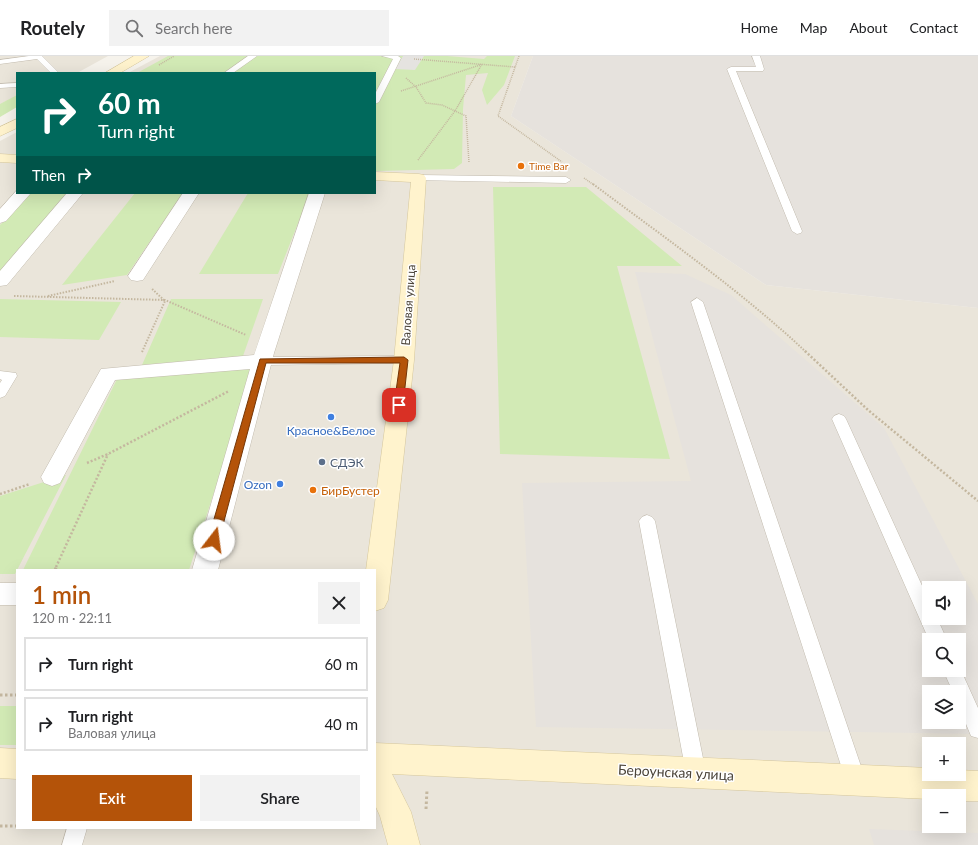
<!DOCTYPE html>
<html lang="en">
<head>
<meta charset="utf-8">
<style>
	:root { --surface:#fff; --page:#f2f2f2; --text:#202124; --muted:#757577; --line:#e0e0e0; --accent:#b45309 }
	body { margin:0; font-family:Lato,sans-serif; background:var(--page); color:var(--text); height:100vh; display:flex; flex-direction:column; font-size:15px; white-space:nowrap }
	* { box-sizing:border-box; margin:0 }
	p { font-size:13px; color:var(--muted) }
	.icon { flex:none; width:22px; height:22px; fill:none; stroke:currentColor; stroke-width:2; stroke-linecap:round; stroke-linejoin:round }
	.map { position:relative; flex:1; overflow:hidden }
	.details { position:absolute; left:16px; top:513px; width:360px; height:260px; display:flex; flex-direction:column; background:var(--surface); border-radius:0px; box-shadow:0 4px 16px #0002 }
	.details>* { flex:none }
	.top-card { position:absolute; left:16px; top:16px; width:360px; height:122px; border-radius:0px; box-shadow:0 4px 16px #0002; background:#00695c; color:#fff; overflow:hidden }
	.controls { position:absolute; left:922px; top:525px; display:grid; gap:8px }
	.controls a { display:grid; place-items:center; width:44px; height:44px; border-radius:0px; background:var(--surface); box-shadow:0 4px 16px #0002; font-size:20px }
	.pin { position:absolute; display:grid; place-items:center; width:34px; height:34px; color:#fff; margin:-17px; border-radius:8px; box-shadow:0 2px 6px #0006 }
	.me { position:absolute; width:44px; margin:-22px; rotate:15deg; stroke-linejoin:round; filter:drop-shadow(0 0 3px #0008) }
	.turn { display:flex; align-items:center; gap:14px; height:84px; padding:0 16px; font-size:18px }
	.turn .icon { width:52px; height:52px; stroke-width:2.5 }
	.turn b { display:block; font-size:28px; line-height:34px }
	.then { display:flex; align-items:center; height:38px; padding:0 16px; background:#0003; gap:8px; font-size:15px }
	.round { display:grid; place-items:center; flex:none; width:42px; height:42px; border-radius:0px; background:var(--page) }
	.overview { display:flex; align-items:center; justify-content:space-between; height:68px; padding:0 16px }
	h1 { font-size:24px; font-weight:600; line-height:30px; color:var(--accent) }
	.primary-button { display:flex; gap:8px; margin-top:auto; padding:8px 16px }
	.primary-button a { flex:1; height:46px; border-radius:0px; background:var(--accent); color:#fff; font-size:16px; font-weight:600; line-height:46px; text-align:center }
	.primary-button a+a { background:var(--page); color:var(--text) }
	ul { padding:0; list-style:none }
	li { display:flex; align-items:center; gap:12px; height:54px; margin:0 8px 6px; padding:0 8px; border:2px solid var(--line); border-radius:0px }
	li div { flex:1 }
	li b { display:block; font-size:15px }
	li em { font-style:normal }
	header { display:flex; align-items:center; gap:24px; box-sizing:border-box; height:56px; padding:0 20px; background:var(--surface); border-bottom:1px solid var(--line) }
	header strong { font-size:19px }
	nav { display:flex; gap:22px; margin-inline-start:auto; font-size:14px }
	.search { width:280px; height:36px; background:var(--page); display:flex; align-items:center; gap:10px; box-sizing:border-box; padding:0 14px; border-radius:0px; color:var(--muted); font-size:15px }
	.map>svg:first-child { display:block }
	.residential { fill:#eae5da; fill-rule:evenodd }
	.industrial { fill:#e6e2dd; fill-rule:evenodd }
	.green { fill:#d2eab5 }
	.parking { fill:#e5e3e0 }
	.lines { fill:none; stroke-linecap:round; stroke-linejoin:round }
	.lane-casing { stroke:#c2bbae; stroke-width:1 }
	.street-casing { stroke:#c2bbae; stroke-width:1 }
	.secondary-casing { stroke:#d6c79b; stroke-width:1 }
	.path-far3 { stroke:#c4b79f; stroke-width:1.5; stroke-dasharray:1 1; stroke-linecap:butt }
	.path-far2 { stroke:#c4b79f; stroke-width:2; stroke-dasharray:1.5 1.5; stroke-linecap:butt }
	.path-far1 { stroke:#c4b79f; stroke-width:2.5; stroke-dasharray:2 2; stroke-linecap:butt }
	.path { stroke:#c4b79f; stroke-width:3; stroke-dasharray:2.5 2.5; stroke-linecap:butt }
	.lane { fill:#fff; fill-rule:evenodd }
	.street { fill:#fff; fill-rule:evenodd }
	.secondary { fill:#fff3cd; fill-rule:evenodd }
	.route { fill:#b45309; stroke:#753606 }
	.food-dot { fill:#e8710a; stroke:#fff; stroke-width:1.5 }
	.shop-dot { fill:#3f7fe0; stroke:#fff; stroke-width:1.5 }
	.service-dot { fill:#5c6f8a; stroke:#fff; stroke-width:1.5 }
	.labels { text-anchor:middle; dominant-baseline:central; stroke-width:3; stroke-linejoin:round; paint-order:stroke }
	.far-food-label { font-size:10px; fill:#c56008; stroke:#fff; text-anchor:start }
	.street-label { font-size:12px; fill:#4b4439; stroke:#fff }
	.shop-label { font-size:12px; fill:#366cbe; stroke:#fff }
	.service-label { font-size:12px; fill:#4e5e75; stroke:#fff; text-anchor:start }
	.food-label { font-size:12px; fill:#c56008; stroke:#fff; text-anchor:start }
	.near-street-label { font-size:14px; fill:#4b4439; stroke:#fff }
</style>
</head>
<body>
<header>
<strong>Routely</strong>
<div class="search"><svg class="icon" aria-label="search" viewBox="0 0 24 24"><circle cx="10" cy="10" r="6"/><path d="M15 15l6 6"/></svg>Search here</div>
<nav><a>Home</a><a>Map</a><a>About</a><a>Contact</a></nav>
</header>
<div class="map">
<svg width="978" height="789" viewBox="0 0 978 789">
	<rect width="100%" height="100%" fill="#f6f3ec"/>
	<path class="residential" d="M 0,0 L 108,0 L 77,17 L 17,17 L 17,50 L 0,59 Z
		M 160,0 L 533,0 L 511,60 L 766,229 L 978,252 L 978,789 L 0,789 L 0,85 L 17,76 L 17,137 L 375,137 L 375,17 L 128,17 ZM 17,514 L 375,514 L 375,772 L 17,772 ZM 929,532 L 959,532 L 959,562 L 929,562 ZM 929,584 L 959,584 L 959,614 L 929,614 ZM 929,636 L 959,636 L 959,666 L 929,666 ZM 929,688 L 959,688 L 959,718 L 929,718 ZM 929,740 L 959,740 L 959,770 L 929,770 Z"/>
	<path class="industrial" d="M 533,0 L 978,0 L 978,252 L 766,229 L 511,60 Z
		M 635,216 L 685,218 L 731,239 L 884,372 L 978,548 L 978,678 L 536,671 L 522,427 L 691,425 ZM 929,532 L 959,532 L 959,562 L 929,562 ZM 929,584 L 959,584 L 959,614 L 929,614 ZM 929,636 L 959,636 L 959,666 L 929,666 Z
		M 869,773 L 978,777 L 978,789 L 874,789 Z"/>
	<path class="green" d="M 168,0 L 447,0 L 484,3 L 487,0 L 515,0 L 504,29 L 487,49 L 482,34 L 488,17 L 466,19 L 463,53 L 462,107 L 454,113 L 377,115 L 375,115 L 375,17 L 137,17 Z
		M 17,39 L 17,51 L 0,61 L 0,48 Z
		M 493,131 L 586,131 L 682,210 L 617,210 L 670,403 L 500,398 Z
		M 30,137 L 68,137 L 0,219 L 0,169 Z
		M 135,137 L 183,137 L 127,219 L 62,229 Z
		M 248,137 L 310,137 L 278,218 L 199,218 Z
		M 0,243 L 121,246 L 99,284 L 0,281 Z
		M 171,243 L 263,243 L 243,300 L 142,309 Z
		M 255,309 L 189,514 L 23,514 L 118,321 Z
		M 66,419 L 15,518 L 0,518 L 0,440 Z
		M 0,650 L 17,650 L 17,689 L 0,689 Z"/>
	<path class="parking" d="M 403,0 L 424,0 L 415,14 L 395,13 Z"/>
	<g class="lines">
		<defs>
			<path id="lane" d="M 29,0 L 42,0 L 59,17 L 51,17 L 37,3 L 0,8 L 0,4 Z
				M 248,0 L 257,0 L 233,17 L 224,17 Z
				M 382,0 L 398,0 L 401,2 L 379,46 L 375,48 L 375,38 L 393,3 Z
				M 752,0 L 760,0 L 764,13 L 763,15 L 736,15 L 802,175 L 801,177 L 797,178 L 792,175 L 727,13 L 731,11 L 756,11 Z
				M 17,27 L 17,31 L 0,32 L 0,28 Z
				M 419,119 L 566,121 L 571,124 L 566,127 L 416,124 L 414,122 Z
				M 697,242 L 703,246 L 866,725 L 863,732 L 856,735 L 849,732 L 846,725 L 691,246 Z
				M 404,300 L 408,301 L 410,304 L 408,307 L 263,309 L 259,308 L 257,305 L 259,302 L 263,301 Z
				M 0,315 L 16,317 L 17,320 L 5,340 L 0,342 L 0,327 L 2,324 L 0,323 Z
				M 839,358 L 844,360 L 846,363 L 929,545 L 929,562 L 937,562 L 947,584 L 929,584 L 832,363 L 834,360 Z
				M 647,459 L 652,461 L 655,465 L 706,717 L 703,724 L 696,727 L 689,724 L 686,717 L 639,465 L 642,461 Z
				M 959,610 L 978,652 L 978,682 L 971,680 L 959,651 L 959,636 L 953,636 L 943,614 L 959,614 Z
				M 67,772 L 87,772 L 82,789 L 62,789 Z"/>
			<path id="street" d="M 17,134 L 17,137 L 31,137 L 6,165 L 0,167 L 0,153 Z
				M 67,137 L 83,137 L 7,229 L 0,230 L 0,215 Z
				M 183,137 L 199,137 L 143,224 L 137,225 L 131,224 L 128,220 Z
				M 309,137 L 325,137 L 274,297 L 218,514 L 192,514 L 250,313 L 115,324 L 60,427 L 52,430 L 44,427 L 41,421 L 101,313 L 254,299 Z
				M 0,527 L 17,527 L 17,549 L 0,549 Z"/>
			<path id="secondary" d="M 134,0 L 149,0 L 120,17 L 105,17 Z
				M 17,63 L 17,72 L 0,80 L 0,71 Z
				M 0,98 L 17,99 L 17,107 L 0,106 Z
				M 375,116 L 419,118 L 424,119 L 426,122 L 414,304 L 388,544 L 384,552 L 375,555 L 375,514 L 366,514 L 394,304 L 411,126 L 375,124 Z
				M 375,687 L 929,712 L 929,718 L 959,718 L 959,714 L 978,715 L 978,745 L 959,745 L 959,740 L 929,740 L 929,743 L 392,718 L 411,756 L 420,789 L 388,789 L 380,760 L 375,749 Z
				M 0,692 L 17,693 L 17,723 L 0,722 Z"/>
		</defs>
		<use href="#lane" class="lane-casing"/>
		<use href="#street" class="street-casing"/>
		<use href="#secondary" class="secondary-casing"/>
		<path class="path-far3" d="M 519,0 L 498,60 L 562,106
			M 414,3 L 515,11
			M 159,9 L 174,0
			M 406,22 L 416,31 L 426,47 L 442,49 L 466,60 L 469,107
			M 401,35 L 480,9
			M 418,104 L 455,55 L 482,8
			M 584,122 L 594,129"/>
		<path class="path-far2" d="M 593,128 C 665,182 740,234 806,296
			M 14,240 L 165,244 L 246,279
			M 48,240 L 115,225
			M 142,296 L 165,245 L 151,232"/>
		<path class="path-far1" d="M 805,295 L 868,354 L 978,445
			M 87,407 L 108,398 L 229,335
			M 0,438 L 30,428
			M 56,511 L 108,398"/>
		<path class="path" d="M 55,514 L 57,510
			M 0,639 L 17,639
			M 426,753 L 427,734
			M 0,770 L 17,770"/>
		<use href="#lane" class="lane"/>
		<use href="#street" class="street"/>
		<use href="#secondary" class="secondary"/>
	</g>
	<path class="route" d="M 404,301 L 408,304 L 403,349 L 399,352 L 394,349 L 400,307 L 266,307 L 219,484 L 214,488 L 210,487 L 208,484 L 260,303 Z"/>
	<g class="food-dot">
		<circle cx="521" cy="110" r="4"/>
		<circle cx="313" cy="434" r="4"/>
	</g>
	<g class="shop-dot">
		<circle cx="331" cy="361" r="4"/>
		<circle cx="280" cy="428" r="4"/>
	</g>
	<circle class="service-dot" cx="322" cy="406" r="4"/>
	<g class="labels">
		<g class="far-food-label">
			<text x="529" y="110">Time Bar</text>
		</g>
		<g class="street-label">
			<text transform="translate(408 249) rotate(-86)">Валовая улица</text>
		</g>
		<g class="shop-label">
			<text x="331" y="374">Красное&amp;Белое</text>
			<text x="272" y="428" text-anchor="end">Ozon</text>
		</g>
		<g class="service-label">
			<text x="330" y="406">СДЭК</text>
		</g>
		<g class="food-label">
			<text x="321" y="434">БирБустер</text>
		</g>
		<g class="near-street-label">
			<text transform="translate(676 716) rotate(3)">Бероунская улица</text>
		</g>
	</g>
</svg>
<div class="controls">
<a><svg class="icon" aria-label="sound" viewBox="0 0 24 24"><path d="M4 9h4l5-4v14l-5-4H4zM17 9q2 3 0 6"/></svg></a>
<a><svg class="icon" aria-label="search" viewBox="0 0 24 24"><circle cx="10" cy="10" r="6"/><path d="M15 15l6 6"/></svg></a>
<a><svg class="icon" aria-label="layers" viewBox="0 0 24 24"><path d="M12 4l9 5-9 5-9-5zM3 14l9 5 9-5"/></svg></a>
<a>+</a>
<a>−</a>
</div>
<div class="pin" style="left:399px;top:349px;background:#d93025"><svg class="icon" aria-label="arrive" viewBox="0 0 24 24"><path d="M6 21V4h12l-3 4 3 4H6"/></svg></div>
<svg class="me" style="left:214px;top:484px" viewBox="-20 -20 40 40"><circle r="19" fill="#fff"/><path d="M0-13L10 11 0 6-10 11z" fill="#b45309"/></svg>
<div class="top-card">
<div class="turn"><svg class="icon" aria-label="right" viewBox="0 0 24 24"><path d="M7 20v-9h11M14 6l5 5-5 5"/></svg><div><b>60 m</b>Turn right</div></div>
<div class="then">Then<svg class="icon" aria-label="right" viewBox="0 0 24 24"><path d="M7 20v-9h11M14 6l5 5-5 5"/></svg></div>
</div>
<section class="details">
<div class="overview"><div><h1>1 min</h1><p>120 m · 22:11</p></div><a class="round"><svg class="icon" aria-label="close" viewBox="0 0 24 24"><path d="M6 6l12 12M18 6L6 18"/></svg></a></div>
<ul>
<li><svg class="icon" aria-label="right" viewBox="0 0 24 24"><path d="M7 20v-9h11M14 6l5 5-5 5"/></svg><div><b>Turn right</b></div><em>60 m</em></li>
<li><svg class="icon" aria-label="right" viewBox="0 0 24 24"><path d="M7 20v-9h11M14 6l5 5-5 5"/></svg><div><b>Turn right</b><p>Валовая улица</p></div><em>40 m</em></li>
</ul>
<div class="primary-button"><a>Exit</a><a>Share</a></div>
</section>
</div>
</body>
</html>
